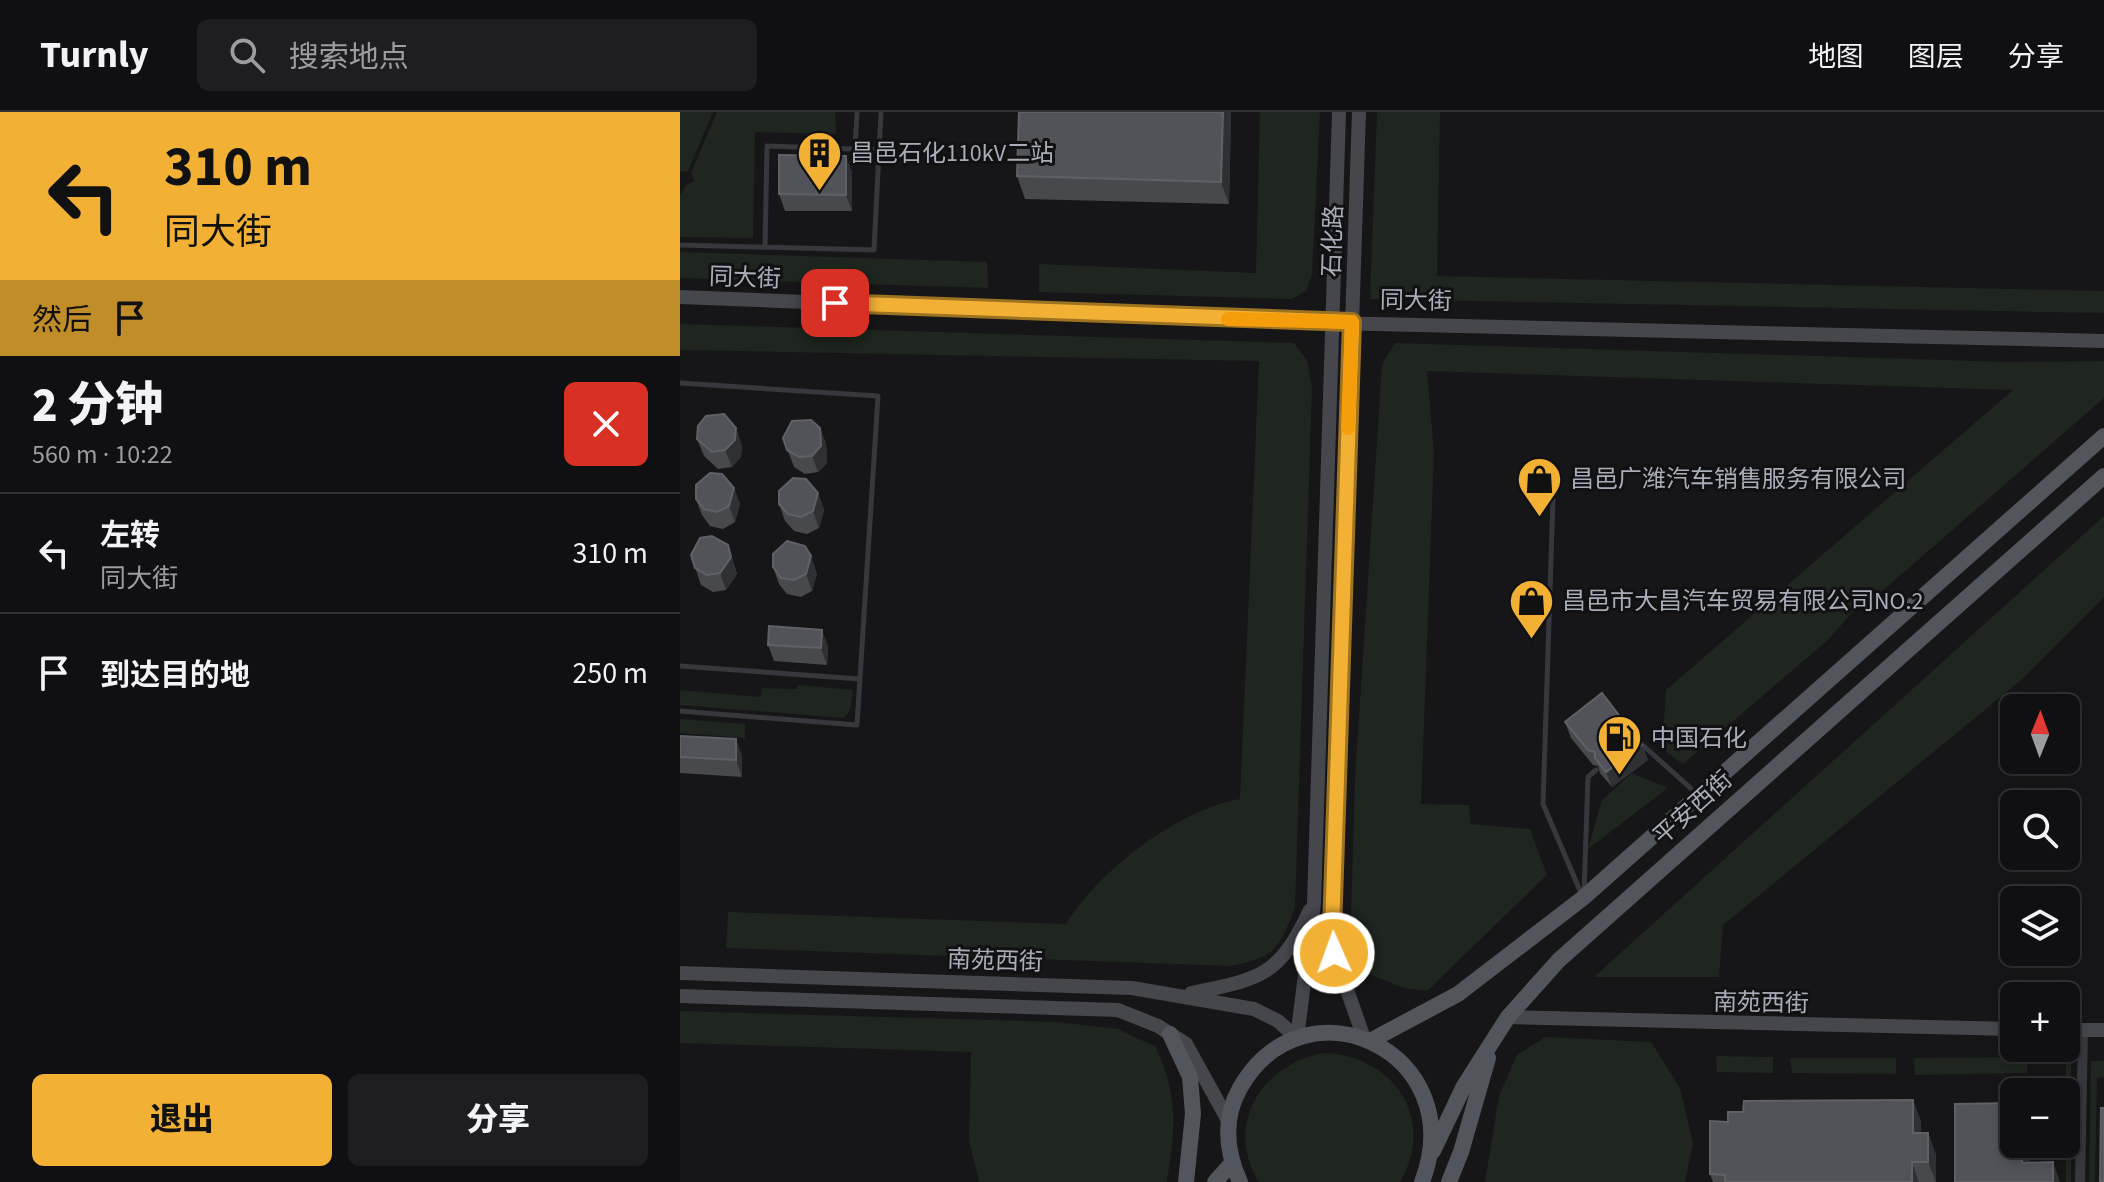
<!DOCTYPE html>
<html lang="zh">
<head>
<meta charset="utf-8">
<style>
	:root { --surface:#101012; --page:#1e1e20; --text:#f1f3f6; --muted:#9c9d9f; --line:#303032; --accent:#f2b134 }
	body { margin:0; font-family:"Source Sans 3","Noto Sans SC",sans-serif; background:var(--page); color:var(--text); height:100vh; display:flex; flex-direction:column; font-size:30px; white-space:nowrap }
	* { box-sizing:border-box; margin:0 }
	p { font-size:26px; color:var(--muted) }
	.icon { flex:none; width:44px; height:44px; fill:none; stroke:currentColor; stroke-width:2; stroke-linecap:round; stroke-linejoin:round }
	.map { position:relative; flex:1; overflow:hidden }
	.panel { display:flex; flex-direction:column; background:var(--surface); width:680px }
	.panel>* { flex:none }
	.hud { background:#f2b134; color:#111; overflow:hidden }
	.needle { width:52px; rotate:1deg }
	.buttons { position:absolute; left:1320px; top:582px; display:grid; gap:16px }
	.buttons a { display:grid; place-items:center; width:80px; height:80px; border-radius:12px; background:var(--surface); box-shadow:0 4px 12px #0003,0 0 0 2px var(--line); font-size:40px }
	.pin { position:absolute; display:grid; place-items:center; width:68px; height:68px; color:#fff; margin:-34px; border-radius:16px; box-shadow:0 4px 12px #0006 }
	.me { position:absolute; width:88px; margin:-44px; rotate:358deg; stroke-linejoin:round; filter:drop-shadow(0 0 6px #0008) }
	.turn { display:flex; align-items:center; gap:28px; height:168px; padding:0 32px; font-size:36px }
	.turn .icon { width:104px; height:104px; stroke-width:2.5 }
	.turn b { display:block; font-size:56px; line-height:68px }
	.then { display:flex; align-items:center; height:76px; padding:0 32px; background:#0003; gap:16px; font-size:30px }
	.round { display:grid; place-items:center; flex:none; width:84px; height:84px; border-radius:12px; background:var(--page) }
	.headline { display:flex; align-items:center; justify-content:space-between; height:136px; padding:0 32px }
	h1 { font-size:48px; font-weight:800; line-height:60px }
	.button { display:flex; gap:16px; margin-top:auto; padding:16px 32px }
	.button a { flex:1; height:92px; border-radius:12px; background:var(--accent); color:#111; font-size:32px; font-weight:800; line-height:92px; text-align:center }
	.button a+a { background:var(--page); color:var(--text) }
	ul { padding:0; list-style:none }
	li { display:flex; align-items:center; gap:24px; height:120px; padding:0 32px; border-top:2px solid var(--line) }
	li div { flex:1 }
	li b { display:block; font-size:30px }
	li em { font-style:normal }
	header { display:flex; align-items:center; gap:48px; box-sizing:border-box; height:112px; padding:0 40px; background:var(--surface); border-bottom:2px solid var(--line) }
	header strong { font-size:38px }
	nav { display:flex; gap:44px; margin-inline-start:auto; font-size:28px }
	.search { width:560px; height:72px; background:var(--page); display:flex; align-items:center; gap:20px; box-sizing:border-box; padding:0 28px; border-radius:12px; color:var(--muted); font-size:30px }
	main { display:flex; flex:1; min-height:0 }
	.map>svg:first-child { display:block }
	.green { fill:#1e261f }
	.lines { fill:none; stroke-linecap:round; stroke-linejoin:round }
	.lane { stroke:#37383d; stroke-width:5 }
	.street { stroke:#37383d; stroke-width:10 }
	.secondary { stroke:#45474d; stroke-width:14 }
	.primary { stroke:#53555c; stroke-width:16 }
	.wall { fill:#47494d }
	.shaded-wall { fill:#2f3033 }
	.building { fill:#525359; stroke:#5f6168; stroke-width:2 }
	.route-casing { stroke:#9d7322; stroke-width:20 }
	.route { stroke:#f2b134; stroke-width:14 }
	.slow { stroke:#f59e0b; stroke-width:14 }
	.labels { text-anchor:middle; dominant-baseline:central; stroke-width:6; stroke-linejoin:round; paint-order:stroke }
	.poi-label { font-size:24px; fill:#a8adb8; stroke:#111113; text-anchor:start }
	.street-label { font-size:24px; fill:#a8adb8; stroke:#111113 }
</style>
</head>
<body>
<header>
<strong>Turnly</strong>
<div class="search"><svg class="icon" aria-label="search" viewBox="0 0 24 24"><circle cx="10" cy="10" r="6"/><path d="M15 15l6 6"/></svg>搜索地点</div>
<nav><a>地图</a><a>图层</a><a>分享</a></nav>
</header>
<main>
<section class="panel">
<div class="hud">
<div class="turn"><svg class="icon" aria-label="left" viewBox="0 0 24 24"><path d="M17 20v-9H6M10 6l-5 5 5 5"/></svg><div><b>310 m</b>同大街</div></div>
<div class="then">然后<svg class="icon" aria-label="arrive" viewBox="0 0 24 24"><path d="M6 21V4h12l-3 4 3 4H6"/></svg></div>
</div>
<div class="headline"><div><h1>2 分钟</h1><p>560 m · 10:22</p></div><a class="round" style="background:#d93025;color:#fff"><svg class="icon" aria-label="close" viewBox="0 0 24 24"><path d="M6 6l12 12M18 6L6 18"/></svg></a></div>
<ul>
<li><svg class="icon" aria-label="left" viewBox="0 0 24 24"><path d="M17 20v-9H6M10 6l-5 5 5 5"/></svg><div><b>左转</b><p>同大街</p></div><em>310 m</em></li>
<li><svg class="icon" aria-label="arrive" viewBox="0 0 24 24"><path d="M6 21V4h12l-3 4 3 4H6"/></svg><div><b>到达目的地</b></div><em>250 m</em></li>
</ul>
<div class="button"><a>退出</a><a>分享</a></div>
</section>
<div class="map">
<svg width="1424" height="1070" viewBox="0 0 1424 1070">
	<rect width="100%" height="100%" fill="#161618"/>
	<path class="green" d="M 0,0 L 33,0 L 8,59 L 0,60 Z
		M 37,0 L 155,0 L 156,22 L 75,20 L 73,126 L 0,125 L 0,84 L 6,73 L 15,69 L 11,61 Z
		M 580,0 L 640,0 L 632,163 L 626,179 L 612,187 L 359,180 L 359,152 L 576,161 Z
		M 697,0 L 760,0 L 757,164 L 1424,179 L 1424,201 L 690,187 Z
		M 0,140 L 307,150 L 308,176 L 0,166 Z
		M 0,212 L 614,231 L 627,248 L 632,276 L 615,796 C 598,838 596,845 550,854 L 46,836 L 48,800 L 386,812 C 420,758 497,698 560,687 L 579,249 L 0,238 Z
		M 715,231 L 1328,250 L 1424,249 L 1424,286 L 1200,481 L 1176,496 L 1148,528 L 1003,652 L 982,637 L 986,578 L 1333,278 L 747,259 L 754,340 L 741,692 L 789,693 L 791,712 L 850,717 L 867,763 L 747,879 L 724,876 L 689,862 L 670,836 L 675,667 L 702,252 Z
		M 1424,404 L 1424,485 L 1340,569 L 1043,813 L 1039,865 L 914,865 Z
		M 118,573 L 173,578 L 170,598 L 164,606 L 0,593 L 0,578 L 81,585 L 82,576 L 117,577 Z
		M 0,607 L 65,612 L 65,626 L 0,621 Z
		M 952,661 L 988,676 L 908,737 L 922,688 Z
		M 0,899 L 377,910 L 438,917 L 476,935 C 499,987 495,1015 487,1070 L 299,1070 L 289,1028 L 291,940 L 0,931 Z
		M 865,925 L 971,930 L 1000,976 L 1013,1031 L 1005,1070 L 805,1070 L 819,984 L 837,943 Z
		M 645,941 C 714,944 757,1007 720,1070 L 579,1070 C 543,1013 583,950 645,941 Z
		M 1036,944 L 1093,945 L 1093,961 L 1037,960 Z
		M 1348,945 L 1347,961 L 1235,963 L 1234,946 Z
		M 1110,946 L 1216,946 L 1216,962 L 1112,961 Z
		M 1386,948 L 1391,948 L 1391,1070 L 1386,1070 Z
		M 1411,949 L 1424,949 L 1424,965 L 1417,966 L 1415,1070 L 1409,1070 Z"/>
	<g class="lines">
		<path class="lane" d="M 175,37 L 177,0
			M 0,133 L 194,138 L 201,0
			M 85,135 L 87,34 L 199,38
			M 0,271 L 198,284 L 177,613 L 0,599
			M 873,387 L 863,692 L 901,781
			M 0,554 L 180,567
			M 958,629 L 1016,681
			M 904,781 L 908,665 L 916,658"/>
		<path class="street" d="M 1400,1070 L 1403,918"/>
		<path class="secondary" d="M 679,0 L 652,819 L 654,841 L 684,926
			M 0,185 L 652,211 L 1424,229
			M 0,861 L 452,876 L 574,897 L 598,909 L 617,926
			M 511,881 C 580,867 599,865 630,798
			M 0,884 L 438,898 L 478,914 L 506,932 L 549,1010
			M 828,905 L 1334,917
			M 1386,918 L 1424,918
			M 617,926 L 634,791 L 659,0"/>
		<path class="primary" d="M 490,922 L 510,965 L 513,1002 L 506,1070
			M 690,929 L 778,882 L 903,786 L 1424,324
			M 753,1039 L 784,974 L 828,905 L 879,848 L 1424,364
			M 535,1070 L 552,1051
			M 560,1070 C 546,1039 543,1006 560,976 C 625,862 792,940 742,1070
			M 769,1070 L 781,1040 L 808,946"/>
	</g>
	<path class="wall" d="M 339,0 L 551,0 L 549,92 L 345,87 L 337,64 Z
		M 172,60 L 172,99 L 105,99 L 99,82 Z
		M 140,316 L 146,332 L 147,351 L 138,360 L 125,362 L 114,355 L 103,326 Z
		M 17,327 L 62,333 L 61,345 L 52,355 L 38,357 L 24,344 Z
		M 54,376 L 60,392 L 55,410 L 43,417 L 30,414 L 22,403 L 16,387 Z
		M 138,381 L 144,398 L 139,416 L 127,422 L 114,419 L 105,409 L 99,392 Z
		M 48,433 L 57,462 L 46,478 L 33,480 L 21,473 L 11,443 Z
		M 93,455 L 137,461 L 132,479 L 121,485 L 107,482 L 99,472 Z
		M 88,533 L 148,534 L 147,553 L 94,549 Z
		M 885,610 L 962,633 L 968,648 L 932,675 L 920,661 L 918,654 L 913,653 L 891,626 Z
		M 0,624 L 62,643 L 62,665 L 0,661 Z
		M 1233,988 L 1241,1010 L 1241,1021 L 1248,1021 L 1256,1043 L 1256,1070 L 1033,1070 L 1030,1062 L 1048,1010 L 1063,1000 Z"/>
	<path class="shaded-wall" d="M 543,0 L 551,0 L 549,92 L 541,70 Z
		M 166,44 L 172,60 L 172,99 L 166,83 Z
		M 56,316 L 62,333 L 61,345 L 52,355 L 45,338 Z
		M 140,316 L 146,332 L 147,351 L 138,360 L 132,344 Z
		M 54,376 L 60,392 L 55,410 L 49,394 Z
		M 138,381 L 144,398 L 139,416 L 133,399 Z
		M 48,433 L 57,462 L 46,478 L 40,461 Z
		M 131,444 L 137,461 L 132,479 L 126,462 Z
		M 142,518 L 148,534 L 147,553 L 141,536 Z
		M 56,627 L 62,643 L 62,665 L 56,648 Z
		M 962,633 L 968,648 L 932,675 L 926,660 Z
		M 1233,988 L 1241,1010 L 1241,1043 L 1233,1021 Z
		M 1248,1021 L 1256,1043 L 1256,1070 L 1248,1050 Z
		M 1342,1032 L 1350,1032 L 1350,1070 L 1342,1051 Z
		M 1232,1050 L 1239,1070 L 1232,1070 Z
		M 1373,1050 L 1380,1070 L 1373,1070 Z"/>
	<path class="building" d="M 339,0 L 543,0 L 541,70 L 337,64 Z
		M 99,43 L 166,44 L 166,83 L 99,82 Z
		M 44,302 L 56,316 L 55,328 L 45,338 L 32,340 L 17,327 L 18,314 L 26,304 Z
		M 131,308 L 140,316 L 141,334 L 132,344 L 119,345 L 107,338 L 103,326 L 112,309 Z
		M 30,361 L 42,362 L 54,376 L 49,394 L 37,400 L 24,397 L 16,387 L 16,373 Z
		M 113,366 L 126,367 L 138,381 L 133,399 L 121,405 L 108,402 L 99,392 L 99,379 Z
		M 32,424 L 48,433 L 51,445 L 40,461 L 27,463 L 15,456 L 11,443 L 20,426 Z
		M 107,429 L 125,434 L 131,444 L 126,462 L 114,468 L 101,466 L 93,455 L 93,442 Z
		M 89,514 L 142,518 L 141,536 L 88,533 Z
		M 922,581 L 962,633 L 926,660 L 915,646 L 915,640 L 908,638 L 885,610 Z
		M 0,624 L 56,627 L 56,648 L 0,645 Z
		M 1233,988 L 1233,1021 L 1248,1021 L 1248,1050 L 1232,1050 L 1232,1070 L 1045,1070 L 1045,1063 L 1030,1062 L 1030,1009 L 1048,1010 L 1048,1000 L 1063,1000 L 1064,989 Z
		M 1334,991 L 1334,1032 L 1342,1032 L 1342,1051 L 1373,1050 L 1373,1070 L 1275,1070 L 1275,992 Z
		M 1421,996 L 1424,996 L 1424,1070 L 1420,1070 Z"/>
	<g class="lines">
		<defs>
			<path id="route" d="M 155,191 L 672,210 L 652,819 L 654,841"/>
		</defs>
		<use href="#route" class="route-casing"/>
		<use href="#route" class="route"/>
		<path class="slow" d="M 548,207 L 672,210 L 668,316"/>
	</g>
	<defs>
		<symbol id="building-pin" viewBox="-11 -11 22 30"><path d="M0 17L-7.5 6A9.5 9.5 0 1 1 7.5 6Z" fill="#f2b134" stroke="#111113"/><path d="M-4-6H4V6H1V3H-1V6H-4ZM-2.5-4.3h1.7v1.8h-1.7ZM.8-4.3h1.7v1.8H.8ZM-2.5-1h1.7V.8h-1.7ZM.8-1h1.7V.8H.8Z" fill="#111"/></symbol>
		<symbol id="shop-pin" viewBox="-11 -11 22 30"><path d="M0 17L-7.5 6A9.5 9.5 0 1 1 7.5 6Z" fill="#f2b134" stroke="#111113"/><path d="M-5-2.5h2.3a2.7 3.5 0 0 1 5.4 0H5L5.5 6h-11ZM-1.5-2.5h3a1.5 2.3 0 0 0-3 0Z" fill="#111"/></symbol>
		<symbol id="fuel-pin" viewBox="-11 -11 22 30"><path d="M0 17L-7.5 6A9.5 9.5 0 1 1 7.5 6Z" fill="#f2b134" stroke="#111113"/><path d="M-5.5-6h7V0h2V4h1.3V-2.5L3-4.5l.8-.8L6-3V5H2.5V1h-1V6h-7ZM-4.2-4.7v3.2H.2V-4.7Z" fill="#111"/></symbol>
	</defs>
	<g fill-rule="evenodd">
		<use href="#building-pin" x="114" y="16" width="51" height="69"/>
		<use href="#shop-pin" x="834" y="342" width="51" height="69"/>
		<use href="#shop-pin" x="826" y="464" width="51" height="69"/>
		<use href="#fuel-pin" x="914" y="600" width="51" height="69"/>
	</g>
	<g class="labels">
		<g class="poi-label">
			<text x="170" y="41">昌邑石化110kV二站</text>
			<text x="890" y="367">昌邑广潍汽车销售服务有限公司</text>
			<text x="882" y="489">昌邑市大昌汽车贸易有限公司NO.2</text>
			<text x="971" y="626">中国石化</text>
		</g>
		<g class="street-label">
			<text transform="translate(653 129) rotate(-88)">石化路</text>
			<text transform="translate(65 166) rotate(2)">同大街</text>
			<text transform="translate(736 189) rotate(1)">同大街</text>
			<text transform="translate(1013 696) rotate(-42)">平安西街</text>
			<text transform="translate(315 849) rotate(2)">南苑西街</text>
			<text transform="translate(1081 891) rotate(1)">南苑西街</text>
		</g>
	</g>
</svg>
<div class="buttons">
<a><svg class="needle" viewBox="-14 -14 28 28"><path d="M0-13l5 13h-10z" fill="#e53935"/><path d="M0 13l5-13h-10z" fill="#9c9d9f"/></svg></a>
<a><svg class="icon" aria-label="search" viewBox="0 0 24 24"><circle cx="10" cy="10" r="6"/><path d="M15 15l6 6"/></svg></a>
<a><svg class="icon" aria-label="layers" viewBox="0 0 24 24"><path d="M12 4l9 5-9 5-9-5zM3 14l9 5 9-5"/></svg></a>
<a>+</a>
<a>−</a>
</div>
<div class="pin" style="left:155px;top:191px;background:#d93025"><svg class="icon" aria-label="arrive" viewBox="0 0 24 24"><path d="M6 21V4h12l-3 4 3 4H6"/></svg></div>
<svg class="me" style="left:654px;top:841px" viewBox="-20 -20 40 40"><circle r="17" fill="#f2b134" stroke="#fff" stroke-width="3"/><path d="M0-11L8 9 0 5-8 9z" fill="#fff"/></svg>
</div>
</main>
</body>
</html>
